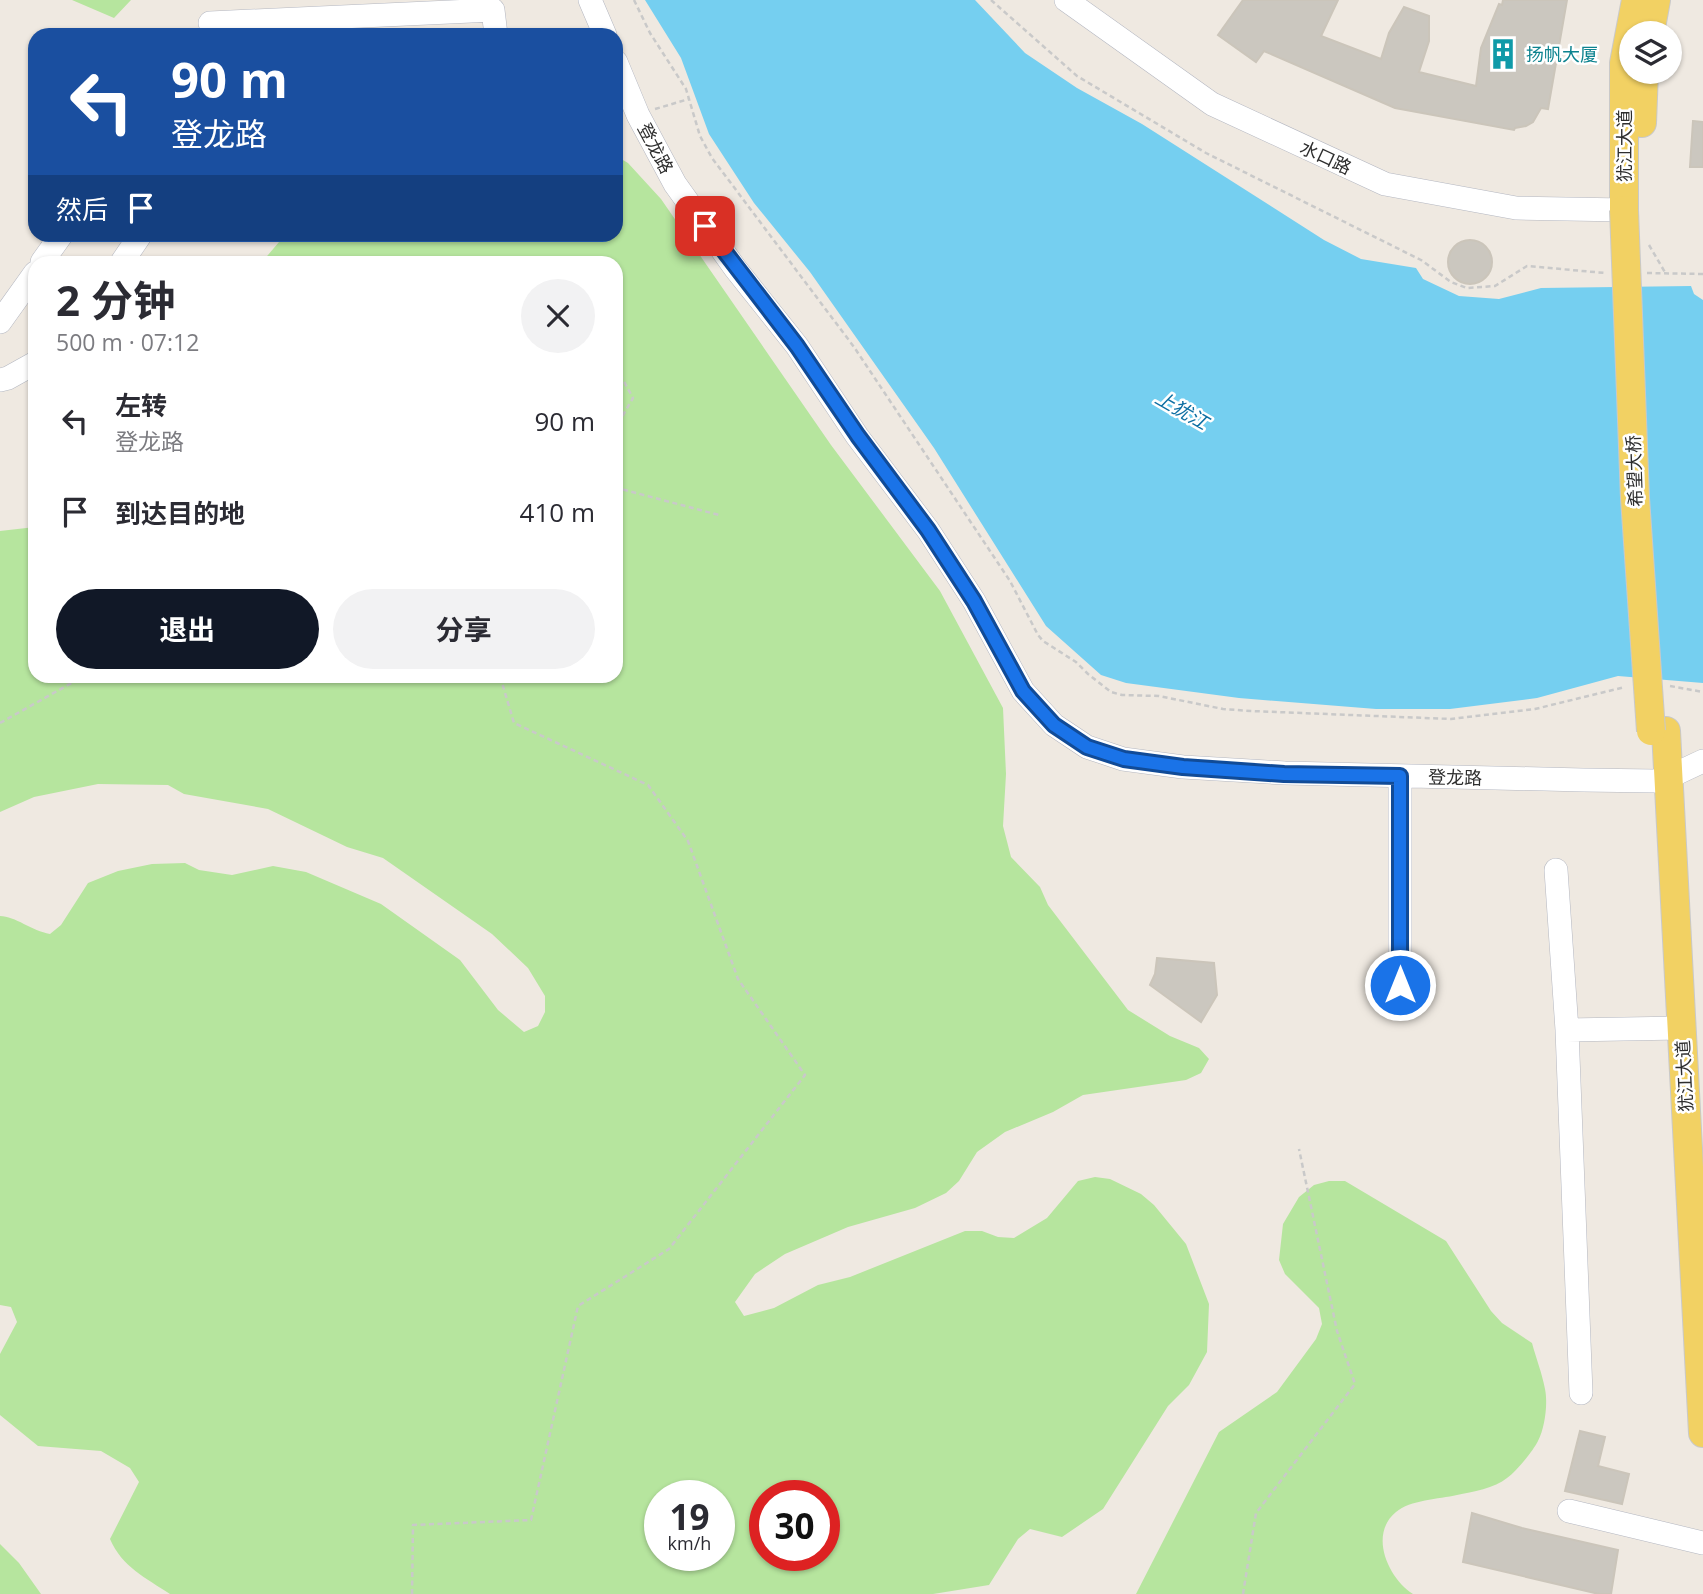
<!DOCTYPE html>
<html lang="zh">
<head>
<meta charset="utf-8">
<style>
	:root { --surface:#fff; --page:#f2f2f3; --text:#2b2b33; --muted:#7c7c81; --accent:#111827 }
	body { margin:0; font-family:"Open Sans","Noto Sans SC",sans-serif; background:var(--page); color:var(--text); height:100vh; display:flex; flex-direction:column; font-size:26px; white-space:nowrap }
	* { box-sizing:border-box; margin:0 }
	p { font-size:23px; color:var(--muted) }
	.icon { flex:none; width:38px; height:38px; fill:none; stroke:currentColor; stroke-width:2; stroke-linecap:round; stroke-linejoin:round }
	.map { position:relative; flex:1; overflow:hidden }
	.details { position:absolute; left:28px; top:256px; width:595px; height:427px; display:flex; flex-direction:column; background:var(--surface); border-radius:21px; box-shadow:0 2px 5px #0004 }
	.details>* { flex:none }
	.guide { position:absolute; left:28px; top:28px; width:595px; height:214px; border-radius:21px; box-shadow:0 2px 5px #0004; background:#1a4fa0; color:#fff; overflow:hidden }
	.tools { position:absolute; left:1619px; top:21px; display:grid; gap:14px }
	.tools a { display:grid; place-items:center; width:63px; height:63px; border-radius:50%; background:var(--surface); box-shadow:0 2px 5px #0004; font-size:35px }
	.speed { position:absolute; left:644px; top:1480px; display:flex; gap:14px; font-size:35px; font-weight:700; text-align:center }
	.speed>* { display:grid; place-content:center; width:91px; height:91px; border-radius:50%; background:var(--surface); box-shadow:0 2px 5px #0004; line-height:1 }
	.speed small { font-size:18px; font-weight:400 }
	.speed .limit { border:10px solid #d22; background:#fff; color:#111 }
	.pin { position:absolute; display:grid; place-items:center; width:60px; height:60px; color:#fff; margin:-30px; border-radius:14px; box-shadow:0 4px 10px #0006 }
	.me { position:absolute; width:77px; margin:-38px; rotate:0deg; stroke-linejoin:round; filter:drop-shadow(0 0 5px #0008) }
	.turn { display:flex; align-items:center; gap:24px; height:147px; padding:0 28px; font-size:32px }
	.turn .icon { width:91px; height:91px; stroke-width:2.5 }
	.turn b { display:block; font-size:49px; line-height:60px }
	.then { display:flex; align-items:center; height:66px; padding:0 28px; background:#0003; gap:14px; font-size:26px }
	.round { display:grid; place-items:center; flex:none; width:74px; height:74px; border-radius:37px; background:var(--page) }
	.headline { display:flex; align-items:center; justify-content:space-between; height:119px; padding:0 28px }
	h1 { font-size:42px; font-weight:700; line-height:52px }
	.button { display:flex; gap:14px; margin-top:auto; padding:14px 28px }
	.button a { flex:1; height:80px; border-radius:42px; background:var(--accent); color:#fff; font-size:28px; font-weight:700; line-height:80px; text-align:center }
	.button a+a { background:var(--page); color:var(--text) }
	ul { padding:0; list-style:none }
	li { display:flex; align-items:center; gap:21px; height:91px; padding:0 28px }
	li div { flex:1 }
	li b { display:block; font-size:26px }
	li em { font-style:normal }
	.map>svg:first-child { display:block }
	.green { fill:#b6e59e; fill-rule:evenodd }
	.water { fill:#75cff0 }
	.building { fill:#cbc7bf; stroke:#cbc5ba; stroke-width:2 }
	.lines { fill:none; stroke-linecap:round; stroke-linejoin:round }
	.minor-casing { stroke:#b4b7c1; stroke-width:24 }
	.major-casing { stroke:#c9c9c9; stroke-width:30 }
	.path { stroke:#c9c9c9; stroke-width:2.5; stroke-dasharray:5 3.5; stroke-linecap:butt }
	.minor { stroke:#fff; stroke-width:23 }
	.major { stroke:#f2d163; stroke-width:28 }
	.major-bridge-casing { stroke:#c9c9c9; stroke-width:30; stroke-linecap:butt }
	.major-bridge { stroke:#f2d163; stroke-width:28 }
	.route-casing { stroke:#114b97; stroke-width:18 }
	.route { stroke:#1a73e8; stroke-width:12 }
	.labels { text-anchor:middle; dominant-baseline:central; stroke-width:5; stroke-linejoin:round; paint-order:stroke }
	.culture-label { font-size:18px; fill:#0d838f; stroke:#fff; text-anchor:start }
	.street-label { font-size:18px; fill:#2e2e2e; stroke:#fff }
	.water-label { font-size:19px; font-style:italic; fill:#0d6fa3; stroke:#fff }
</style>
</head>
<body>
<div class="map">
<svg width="1703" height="1594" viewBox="0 0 1703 1594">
	<rect width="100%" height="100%" fill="#efe9e1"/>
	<path class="green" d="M 72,0 L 131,0 L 114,18 Z
		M 616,156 L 628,163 L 661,199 L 831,445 L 940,591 L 1003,708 L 1006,774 L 1003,826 L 1011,857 L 1040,887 L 1048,905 L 1128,1010 L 1170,1036 L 1199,1048 L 1209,1059 L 1201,1073 L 1186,1080 L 1083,1095 L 1053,1112 L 1005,1132 L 977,1152 L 959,1181 L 946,1193 L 915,1208 L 848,1227 L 785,1254 L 755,1274 L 735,1302 L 744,1316 L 774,1308 L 818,1285 L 850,1277 L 965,1231 L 982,1231 L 998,1237 L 1014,1238 L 1047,1218 L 1078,1181 L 1095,1177 L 1110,1179 L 1141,1194 L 1154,1205 L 1186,1244 L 1209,1304 L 1207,1352 L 1189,1385 L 1168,1406 L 1103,1509 L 1062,1537 L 1030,1529 L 1018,1539 L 989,1585 L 933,1594 L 170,1594 C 146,1578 122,1567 110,1539 L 139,1482 L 130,1468 L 101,1451 L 38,1446 L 0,1415 L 0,1354 L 17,1322 L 11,1307 L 0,1305 L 0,916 C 15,916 32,931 50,934 L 61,925 L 88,883 L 118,871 L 152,864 L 185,863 L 199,870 L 232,875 L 273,866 L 306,872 L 381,904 L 460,960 L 498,1010 L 524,1032 L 538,1026 L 545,1012 L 545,996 L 528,968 L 492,934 L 383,858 L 347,847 L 268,809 L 184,794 L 168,785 L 98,784 L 34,797 L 0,812 L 0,531 L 35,527 L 35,676 L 616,676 L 616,262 L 262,262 L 285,235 L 616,234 ZM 660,1496 L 719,1496 L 719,1556 L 660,1556 ZM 765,1496 L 824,1496 L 824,1556 L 765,1556 Z
		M 1329,1181 L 1345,1181 L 1446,1241 L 1491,1311 L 1502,1323 L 1532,1343 C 1536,1358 1542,1373 1545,1389 C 1548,1403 1545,1428 1538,1441 C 1533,1451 1516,1472 1507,1478 C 1495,1488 1472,1492 1457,1495 C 1439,1499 1410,1500 1396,1512 C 1368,1535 1389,1579 1413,1594 L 1136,1594 L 1219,1432 L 1277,1392 L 1316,1339 L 1322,1324 L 1319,1308 L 1285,1274 L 1279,1260 L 1283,1224 L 1299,1197 L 1314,1185 Z
		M 0,1544 L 19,1563 L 41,1594 L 0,1594 Z"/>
	<path class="water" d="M 645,0 L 975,0 L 1025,53 L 1077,88 L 1142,124 L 1324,240 L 1361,259 L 1416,268 L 1423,279 L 1459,296 L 1499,299 L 1541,288 L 1691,286 L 1694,294 L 1703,300 L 1703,683 L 1618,676 L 1537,698 L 1450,709 L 1376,709 L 1239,698 L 1126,683 L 1101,675 L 1046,626 L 934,448 L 810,272 L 754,203 L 709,134 L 681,58 Z"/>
	<path class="building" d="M 1243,0 L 1338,0 L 1321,36 L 1381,59 L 1389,33 L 1404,7 L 1429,16 L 1429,41 L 1419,72 L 1476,86 L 1481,48 L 1499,4 L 1502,5 L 1503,0 L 1567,0 L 1548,109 L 1541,108 L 1533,122 L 1526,126 L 1515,128 L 1514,130 L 1395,108 L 1264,51 L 1256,62 L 1218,35 Z
		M 1693,121 L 1703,122 L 1703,167 L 1690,167 Z
		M1448 262a22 22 0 1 1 44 0a22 22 0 1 1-44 0Z
		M 1157,958 L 1214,963 L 1217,995 L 1201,1022 L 1150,985 L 1155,974 Z
		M 1580,1431 L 1605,1437 L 1598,1466 L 1629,1474 L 1622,1504 L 1565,1491 Z
		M 1472,1513 L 1522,1528 L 1618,1550 L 1611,1594 L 1599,1594 L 1463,1562 Z"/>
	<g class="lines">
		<defs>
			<path id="minor" d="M 590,0 L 605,35
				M 1066,0 L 1212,104 L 1385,184 L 1516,208 L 1624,210
				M 210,23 L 493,10 L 496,35
				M 616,62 L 638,115 L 675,184 L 735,268 L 797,346 L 857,436 L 928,530 L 974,601 L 1023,691 L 1054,725 L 1087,747 L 1123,759 L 1183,767 L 1285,773 L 1583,780 L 1655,781 L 1669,777 L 1703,761
				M 42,262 L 62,234
				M 122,262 L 141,234
				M 0,322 L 35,273
				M 0,380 L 8,378 L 35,363
				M 1400,776 L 1400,985
				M 1556,870 L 1567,1030
				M 1581,1393 L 1567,1030 L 1681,1028
				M 1569,1511 L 1703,1543"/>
			<path id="major" d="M 1650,33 L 1656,0
				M 1642,123 L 1644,72
				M 1624,210 L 1624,63 L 1636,0
				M 1666,731 L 1703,1433"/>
		</defs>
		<use href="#minor" class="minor-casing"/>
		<use href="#major" class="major-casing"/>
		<path class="path" d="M 634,0 L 650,33 L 686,89 L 700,136 L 712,158 L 854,347 L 1010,581 L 1038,635 L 1043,641 L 1076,662 L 1088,674 L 1111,692 L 1122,695 L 1159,696 L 1223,709 L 1251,711 L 1451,719 L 1535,709 L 1625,687
			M 991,0 L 1077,76 L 1206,153 L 1421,260 L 1451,282 L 1467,288 L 1495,286 L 1527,266 L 1605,273
			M 655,109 L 689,99
			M 1649,245 L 1666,274
			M 1647,273 L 1703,274
			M 616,367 L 633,398 L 616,427
			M 616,485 L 621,489 L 719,515
			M 1670,686 L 1703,692
			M 0,723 L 84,676
			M 412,1594 L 413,1525 L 531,1520 L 578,1306 L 669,1249 L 805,1075 L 738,979 L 688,841 L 648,785 L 514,723 L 500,676
			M 1243,1594 L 1256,1513 L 1355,1384 L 1337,1331 L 1299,1149"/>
		<use href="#minor" class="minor"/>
		<use href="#major" class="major"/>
		<defs>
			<path id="major-bridge" d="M 1624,210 L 1635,498 L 1651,731"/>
		</defs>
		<use href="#major-bridge" class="major-bridge-casing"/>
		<use href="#major-bridge" class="major-bridge"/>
	</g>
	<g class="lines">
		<defs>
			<path id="route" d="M 705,226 L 797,346 L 858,436 L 928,530 L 974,601 L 1023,691 L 1054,725 L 1087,747 L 1124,759 L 1183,767 L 1284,774 L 1400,776 L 1400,985"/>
		</defs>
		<use href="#route" class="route-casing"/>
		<use href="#route" class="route"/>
	</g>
	<defs>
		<symbol id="building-bare" viewBox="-9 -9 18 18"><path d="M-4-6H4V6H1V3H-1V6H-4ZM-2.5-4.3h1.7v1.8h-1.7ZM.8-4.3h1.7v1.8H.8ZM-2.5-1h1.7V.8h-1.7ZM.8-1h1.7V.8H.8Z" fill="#0f9aa8" stroke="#fff" stroke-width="2.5" paint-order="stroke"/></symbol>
	</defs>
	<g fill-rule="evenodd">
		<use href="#building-bare" x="1481" y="32" width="44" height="44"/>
	</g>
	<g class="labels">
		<g class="culture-label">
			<text x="1526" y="54">扬帆大厦</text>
		</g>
		<g class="street-label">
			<text transform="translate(1624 146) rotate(-90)">犹江大道</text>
			<text transform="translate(656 148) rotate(62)">登龙路</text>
			<text transform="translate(1326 157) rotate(25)">水口路</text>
			<text transform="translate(1634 471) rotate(-92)">希望大桥</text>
			<text transform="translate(1455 777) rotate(1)">登龙路</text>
			<text transform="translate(1684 1076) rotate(-93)">犹江大道</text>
		</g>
		<g class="water-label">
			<text transform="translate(1182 410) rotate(30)">上犹江</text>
		</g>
	</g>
</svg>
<div class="tools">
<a><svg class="icon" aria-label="layers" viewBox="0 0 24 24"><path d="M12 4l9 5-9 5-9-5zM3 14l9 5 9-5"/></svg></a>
</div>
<div class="speed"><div>19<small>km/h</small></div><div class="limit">30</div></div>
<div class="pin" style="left:705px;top:226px;background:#d93025"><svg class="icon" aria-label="arrive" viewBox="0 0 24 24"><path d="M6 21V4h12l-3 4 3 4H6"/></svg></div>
<svg class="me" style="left:1400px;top:985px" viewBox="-20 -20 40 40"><circle r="17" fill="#1a73e8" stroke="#fff" stroke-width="3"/><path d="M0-11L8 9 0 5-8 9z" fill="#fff"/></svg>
<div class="guide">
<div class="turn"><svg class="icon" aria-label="left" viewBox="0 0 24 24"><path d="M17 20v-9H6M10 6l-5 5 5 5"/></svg><div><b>90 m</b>登龙路</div></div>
<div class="then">然后<svg class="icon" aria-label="arrive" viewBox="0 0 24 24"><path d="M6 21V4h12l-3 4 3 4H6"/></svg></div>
</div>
<section class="details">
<div class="headline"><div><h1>2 分钟</h1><p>500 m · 07:12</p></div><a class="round"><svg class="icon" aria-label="close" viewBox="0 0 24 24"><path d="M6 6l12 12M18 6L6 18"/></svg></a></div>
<ul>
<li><svg class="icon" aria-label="left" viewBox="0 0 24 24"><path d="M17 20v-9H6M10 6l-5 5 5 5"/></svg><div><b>左转</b><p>登龙路</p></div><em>90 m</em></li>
<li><svg class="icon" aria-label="arrive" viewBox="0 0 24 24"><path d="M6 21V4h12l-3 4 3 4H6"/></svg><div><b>到达目的地</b></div><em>410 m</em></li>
</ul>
<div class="button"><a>退出</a><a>分享</a></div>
</section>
</div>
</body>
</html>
